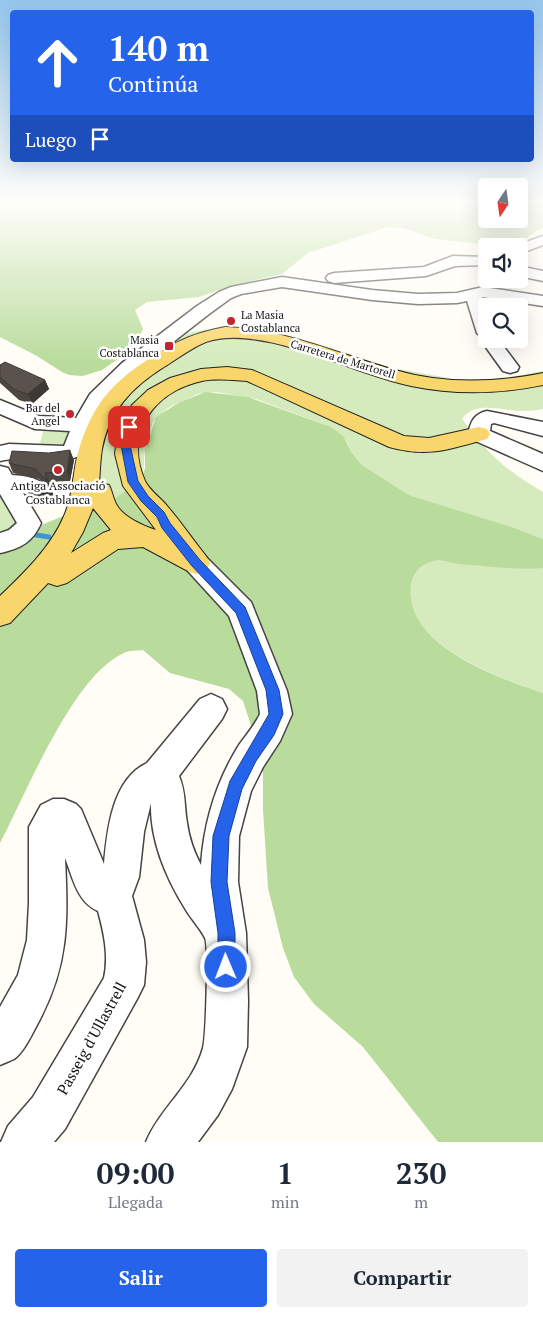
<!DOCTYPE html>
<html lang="es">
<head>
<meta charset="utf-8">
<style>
	:root { --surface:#fff; --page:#f2f2f3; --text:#1f2937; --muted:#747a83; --accent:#2563eb }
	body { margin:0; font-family:"PT Serif",serif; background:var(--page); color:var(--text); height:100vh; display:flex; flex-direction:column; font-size:19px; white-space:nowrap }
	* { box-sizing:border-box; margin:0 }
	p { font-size:16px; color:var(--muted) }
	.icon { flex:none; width:28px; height:28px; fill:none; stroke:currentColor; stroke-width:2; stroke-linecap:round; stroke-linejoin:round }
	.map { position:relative; height:1142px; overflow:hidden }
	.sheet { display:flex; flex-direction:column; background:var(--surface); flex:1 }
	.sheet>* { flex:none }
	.top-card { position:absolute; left:10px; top:10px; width:524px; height:152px; border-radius:5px; box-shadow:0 5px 20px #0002; background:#2563eb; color:#fff; overflow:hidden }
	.needle { width:32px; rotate:193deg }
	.controls { position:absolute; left:478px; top:178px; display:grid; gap:10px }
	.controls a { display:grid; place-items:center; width:50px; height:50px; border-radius:5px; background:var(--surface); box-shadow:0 5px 20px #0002; font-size:25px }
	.pin { position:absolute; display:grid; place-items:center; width:42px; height:42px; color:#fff; margin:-21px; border-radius:10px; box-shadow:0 2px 8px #0006 }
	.me { position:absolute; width:55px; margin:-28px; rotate:359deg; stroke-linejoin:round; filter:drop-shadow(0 0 4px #0008) }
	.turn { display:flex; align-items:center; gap:18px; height:105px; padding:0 15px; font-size:22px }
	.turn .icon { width:65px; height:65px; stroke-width:2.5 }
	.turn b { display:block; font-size:35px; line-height:42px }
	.then { display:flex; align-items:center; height:48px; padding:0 15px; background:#0003; gap:10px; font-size:19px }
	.eta { display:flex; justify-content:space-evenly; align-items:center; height:85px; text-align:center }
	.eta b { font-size:30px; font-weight:600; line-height:35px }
	.primary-button { display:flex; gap:10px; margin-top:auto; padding:10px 15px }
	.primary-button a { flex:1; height:58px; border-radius:5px; background:var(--accent); color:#fff; font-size:20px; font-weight:600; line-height:58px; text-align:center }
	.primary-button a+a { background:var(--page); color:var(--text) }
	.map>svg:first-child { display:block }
	.green { fill:#d5ebbd }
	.forest { fill:#b9dc9c }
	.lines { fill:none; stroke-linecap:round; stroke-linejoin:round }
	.stream { stroke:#3f96cf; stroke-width:5 }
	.minor-casing { stroke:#444; stroke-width:3 }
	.major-casing { stroke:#222; stroke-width:2 }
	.minor { fill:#fff; fill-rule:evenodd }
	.major { fill:#f9d66b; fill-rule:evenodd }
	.wall { fill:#4d4742 }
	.shaded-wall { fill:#3f3936 }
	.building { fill:#5a524d; stroke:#3f3936 }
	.route { fill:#2563eb; stroke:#184099 }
	.poi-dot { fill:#c4262e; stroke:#fff; stroke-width:2 }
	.labels { text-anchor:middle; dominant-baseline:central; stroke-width:5; stroke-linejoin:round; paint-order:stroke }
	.far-poi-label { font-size:11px; fill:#111; stroke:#fff; text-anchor:end }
	.far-street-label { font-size:11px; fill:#111; stroke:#fff }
	.poi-label { font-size:12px; fill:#111; stroke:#fff }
	.near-street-label { font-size:15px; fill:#111; stroke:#fff }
</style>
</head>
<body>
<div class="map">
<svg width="543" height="1142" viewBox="0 0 543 1142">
	<rect width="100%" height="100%" fill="#fffdf5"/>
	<path class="green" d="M 215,328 L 236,328 L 315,346 L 387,367 L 454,379 L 500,379 L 543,371 L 543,409 C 537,410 532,411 526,411 C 506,412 475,399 462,419 C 489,455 504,469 543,492 L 543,539 L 512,527 L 409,495 L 362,465 L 352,453 L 347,442 L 331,427 L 256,399 L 216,392 L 198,394 L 180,402 L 168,408 L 153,422 L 145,450 L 143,475 L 140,481 L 110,502 L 84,479 L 127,378 L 187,333 Z
		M 43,431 L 74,432 L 68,449 L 39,448 Z
		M 0,486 L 23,520 L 0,538 Z
		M 434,560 L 474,565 L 543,568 L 543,693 C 503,679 405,645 411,591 C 413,571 418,567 434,560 Z"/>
	<path class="forest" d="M 0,203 L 389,203 L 423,205 L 428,203 L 486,203 L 486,219 L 519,219 L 519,203 L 543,203 L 543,227 L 525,239 L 506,244 L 491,245 L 435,239 L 403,228 L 388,227 L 308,253 L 282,274 L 230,286 L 199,297 L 147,302 L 135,310 L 143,329 L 135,345 L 128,352 L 102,370 L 83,376 L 69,375 L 62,372 L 37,356 L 0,337 Z
		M 206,392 L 248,397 L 331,427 L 343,436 L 352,453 L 362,465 L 409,495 L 512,527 L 543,539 L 543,568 C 518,570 484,566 459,564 C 451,563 440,559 433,561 C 419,565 412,574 411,588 C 405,646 500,678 543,693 L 543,1142 L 438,1142 L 363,1047 L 314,1004 L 294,977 L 283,948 L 268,888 L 263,810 L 263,762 L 243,701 L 229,689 L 170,673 L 143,650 C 137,651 129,650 124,653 C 73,675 26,794 0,843 L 0,542 L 73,512 L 110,502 L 139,481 L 145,469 L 145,450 L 156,417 L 180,402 Z"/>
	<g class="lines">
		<path class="stream" d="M 30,534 L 49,537"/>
		<defs>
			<path id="minor" d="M 543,236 L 543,245 L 519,254 L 519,246 L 515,246 Z
				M 453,256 L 486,257 L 486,265 L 455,266 L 426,276 L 334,283 L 328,281 L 326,278 L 328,275 L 334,273 L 424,267 Z
				M 519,266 L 543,271 L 543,281 L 519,276 Z
				M 282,277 L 372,290 L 418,294 L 457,293 L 483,287 L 543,296 L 543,306 L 482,297 L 486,309 L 486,339 L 498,339 L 519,367 L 517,371 L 510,373 L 503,371 L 480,339 L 481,337 L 477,333 L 467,301 L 457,303 L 418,304 L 372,300 L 282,287 L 241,294 L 231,298 L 209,314 L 136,371 L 106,401 L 94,425 L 83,454 C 58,468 27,454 0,461 L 0,446 L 9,444 L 64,446 L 70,431 L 35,429 L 0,414 L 0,400 L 39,416 L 76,418 L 90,394 L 122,363 L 197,306 L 219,292 L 231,287 Z
				M 487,411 L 543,422 L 543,436 L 494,423 L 491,424 L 490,431 L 543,454 L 543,471 L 471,439 L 468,434 C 471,421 474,414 487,411 Z
				M 0,466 L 8,468 L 12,475 C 26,476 42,478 50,491 L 46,497 L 38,499 L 23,493 L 41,523 C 33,542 20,549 0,553 L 0,533 L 9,530 L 17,523 L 0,494 Z
				M 196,553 L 205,556 L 251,602 L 287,691 L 292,714 L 280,741 L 263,767 L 251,791 L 239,836 L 238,882 L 246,933 L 248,1001 L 247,1047 L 232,1089 L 218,1115 L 198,1142 L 146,1142 C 160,1108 193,1085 203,1048 C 206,1038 209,945 205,938 C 200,928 192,920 186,910 C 166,878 150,840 151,803 L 144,832 L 139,877 L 132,896 L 144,940 L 146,962 L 144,985 L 137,999 L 65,1129 L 54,1142 L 1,1142 L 8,1126 L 33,1097 L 104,978 C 109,956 104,933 98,911 C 77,902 73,878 65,858 C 68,922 69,965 38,1023 C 32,1034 24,1052 14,1059 C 10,1061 4,1063 0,1065 L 0,1007 L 18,975 L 27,940 L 29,903 L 29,827 L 41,805 L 53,799 L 64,799 L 76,804 L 81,809 L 104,864 C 107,831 112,779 147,763 L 200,699 L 211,694 L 222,699 L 227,709 L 222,719 L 179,776 C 186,792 184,806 187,823 C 189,838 194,852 201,865 C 204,822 216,782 239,745 C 246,735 255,725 260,714 L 257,691 L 229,616 L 187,570 L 183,563 L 187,556 Z"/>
			<path id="major" d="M 225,327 C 286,329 338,354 395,370 C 443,384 494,383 543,373 L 543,385 C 499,394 455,395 411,386 C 354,375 262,323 206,342 C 191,348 177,359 164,367 C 132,387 109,411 102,449 C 100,460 100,472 99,483 L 109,485 C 112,491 113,498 116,504 C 123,517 143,526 156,530 L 123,486 L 115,454 L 118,430 L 132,405 L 148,390 L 170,378 L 201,369 L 227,367 L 252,370 L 404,436 L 429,438 L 479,427 L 487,429 L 490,434 L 487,439 C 449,449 429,458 389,447 L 247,381 C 232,380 217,378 202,381 C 153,392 124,433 145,481 C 150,491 161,498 168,507 C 181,522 193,540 206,556 L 210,563 L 206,570 L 196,574 L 186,570 L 143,547 L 118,549 L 67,583 L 57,586 L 48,583 L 10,623 L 0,626 L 0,596 C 24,573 51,547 64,516 C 75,491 72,469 80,446 C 94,401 116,379 155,355 C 181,339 195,333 225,327 ZM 93,508 L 111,530 L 103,533 L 71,553 L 83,532 Z"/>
		</defs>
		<use href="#minor" class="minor-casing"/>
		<use href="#major" class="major-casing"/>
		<use href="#minor" class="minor"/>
		<use href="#major" class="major"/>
	</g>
	<path class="wall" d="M 0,365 L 45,380 L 49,389 L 32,404 L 19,400 L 0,383 Z
		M 49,453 L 74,460 L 70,481 L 49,482 L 55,499 L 34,505 L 34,491 L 42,489 L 45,484 L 39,479 L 13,473 L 9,463 Z"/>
	<path class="shaded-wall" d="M 45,380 L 49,389 L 32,404 L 28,394 Z
		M 70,450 L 74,460 L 70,481 L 67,472 Z
		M 45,473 L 55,499 L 34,505 L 29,495 L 51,490 Z"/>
	<path class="building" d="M 5,362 L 45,380 L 28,394 L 15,390 L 0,377 L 0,365 Z
		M 70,450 L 67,472 L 45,473 L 51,490 L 29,495 L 29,489 L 34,491 L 42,489 L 47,480 L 35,469 L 9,463 L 12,451 L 49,453 Z"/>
	<linearGradient id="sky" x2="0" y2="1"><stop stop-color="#95c6ee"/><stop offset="0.56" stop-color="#fffefa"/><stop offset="1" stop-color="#fffefa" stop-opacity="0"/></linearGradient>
	<rect width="543" height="363" fill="url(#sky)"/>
	<path class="route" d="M 129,424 L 133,427 L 130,445 L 138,481 L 148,496 L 164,512 L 170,523 L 200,560 L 245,607 L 279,690 L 283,714 L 274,735 L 256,761 L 242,789 L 229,836 L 227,882 L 235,933 L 235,967 L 233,973 L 226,975 L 220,973 L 218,967 L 218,933 L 211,882 L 213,836 L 230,781 L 269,714 L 266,690 L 236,613 L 192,566 L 162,528 L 157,517 L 141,501 L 128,482 L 121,445 L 124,427 Z"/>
	<g class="poi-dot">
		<circle cx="231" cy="321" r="5"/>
		<rect x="164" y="341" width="10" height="10" rx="2.5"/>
		<circle cx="70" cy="414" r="5"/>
		<circle cx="58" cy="470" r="5"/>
	</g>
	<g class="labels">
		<g class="far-poi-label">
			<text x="241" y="315" text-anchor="start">La Masia<tspan x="241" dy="13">Costablanca</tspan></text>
			<text x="159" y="340">Masia<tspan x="159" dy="13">Costablanca</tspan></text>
			<text x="60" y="408">Bar del<tspan x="60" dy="13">Angel</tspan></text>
		</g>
		<g class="far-street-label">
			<text transform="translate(343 359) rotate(17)">Carretera de Martorell</text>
		</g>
		<g class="poi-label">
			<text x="58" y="485">Antiga Associació<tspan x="58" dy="14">Costablanca</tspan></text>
		</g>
		<g class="near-street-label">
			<text transform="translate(91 1038) rotate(-61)">Passeig d'Ullastrell</text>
		</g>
	</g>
</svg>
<div class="controls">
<a><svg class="needle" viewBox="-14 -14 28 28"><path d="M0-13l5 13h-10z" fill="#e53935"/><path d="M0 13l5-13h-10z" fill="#747a83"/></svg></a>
<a><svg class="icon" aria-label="sound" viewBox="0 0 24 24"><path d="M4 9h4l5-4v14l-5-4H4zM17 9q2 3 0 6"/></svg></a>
<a><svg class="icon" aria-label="search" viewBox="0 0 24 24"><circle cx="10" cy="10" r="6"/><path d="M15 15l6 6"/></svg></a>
</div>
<div class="pin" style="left:129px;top:427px;background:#d93025"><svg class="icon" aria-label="arrive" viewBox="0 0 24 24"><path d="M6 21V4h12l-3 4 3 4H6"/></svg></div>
<svg class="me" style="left:226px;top:967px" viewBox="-20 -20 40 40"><circle r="17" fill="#2563eb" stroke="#fff" stroke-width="3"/><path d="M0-11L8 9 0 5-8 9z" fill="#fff"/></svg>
<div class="top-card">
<div class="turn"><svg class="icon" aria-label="ahead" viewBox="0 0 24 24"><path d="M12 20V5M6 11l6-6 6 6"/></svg><div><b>140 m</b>Continúa</div></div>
<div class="then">Luego<svg class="icon" aria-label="arrive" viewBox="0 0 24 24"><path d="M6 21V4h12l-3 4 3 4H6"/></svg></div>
</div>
</div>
<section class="sheet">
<div class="eta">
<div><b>09:00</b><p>Llegada</p></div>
<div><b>1</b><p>min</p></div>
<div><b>230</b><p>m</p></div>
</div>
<div class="primary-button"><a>Salir</a><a>Compartir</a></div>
</section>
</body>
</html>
